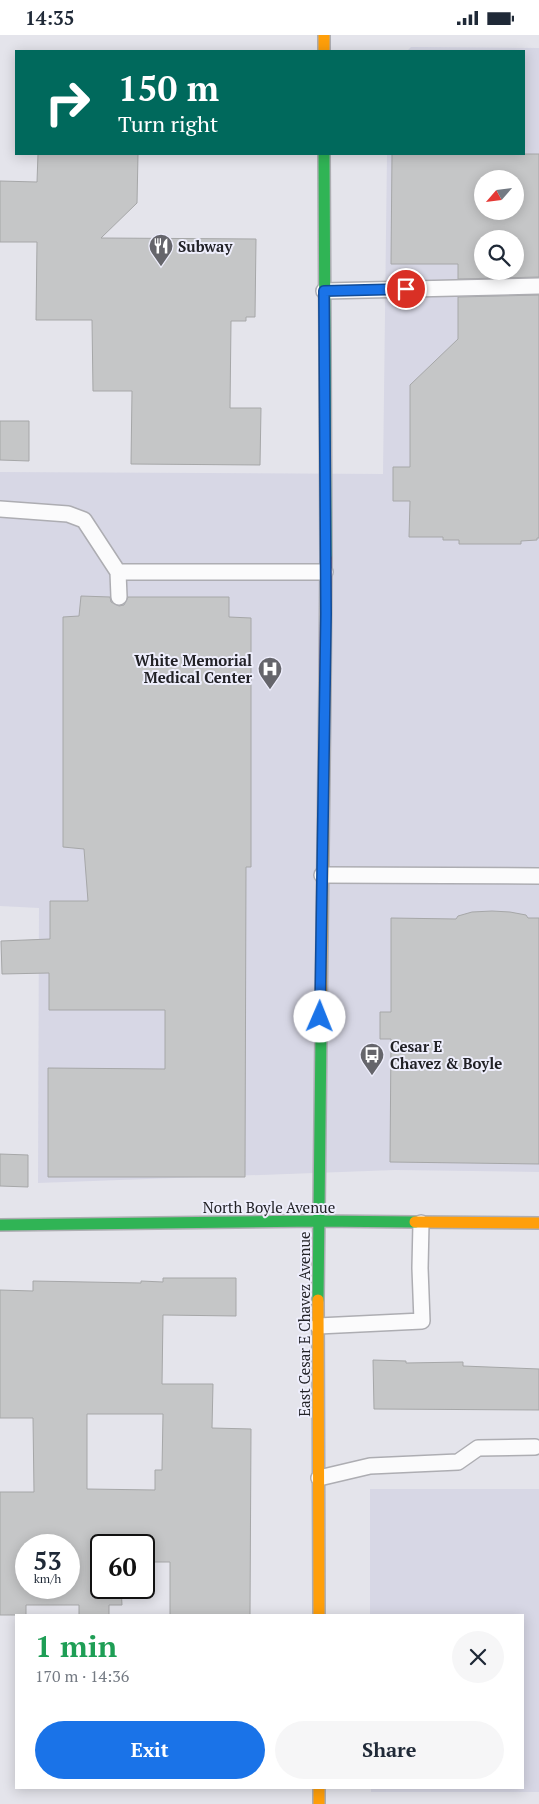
<!DOCTYPE html>
<html lang="en">
<head>
<meta charset="utf-8">
<style>
	:root { --surface:#fff; --page:#f6f6f7; --text:#1f2937; --muted:#747a83; --accent:#1a73e8 }
	body { margin:0; font-family:"PT Serif",serif; background:var(--page); color:var(--text); height:100vh; display:flex; flex-direction:column; font-size:19px; white-space:nowrap }
	* { box-sizing:border-box; margin:0 }
	p { font-size:16px; color:var(--muted) }
	.icon { flex:none; width:28px; height:28px; fill:none; stroke:currentColor; stroke-width:2; stroke-linecap:round; stroke-linejoin:round }
	.map { position:relative; flex:1; overflow:hidden }
	.details { position:absolute; left:15px; top:1579px; width:509px; height:175px; display:flex; flex-direction:column; background:var(--surface); border-radius:0px; box-shadow:0 2px 12px #0003 }
	.details>* { flex:none }
	.top-card { position:absolute; left:15px; top:15px; width:510px; height:105px; border-radius:0px; box-shadow:0 2px 12px #0003; background:#00695c; color:#fff; overflow:hidden }
	.needle { width:32px; rotate:242deg }
	.tools { position:absolute; left:474px; top:135px; display:grid; gap:10px }
	.tools a { display:grid; place-items:center; width:50px; height:50px; border-radius:50%; background:var(--surface); box-shadow:0 2px 12px #0003; font-size:25px }
	.speed { position:absolute; left:15px; top:1499px; display:flex; gap:10px; font-size:25px; font-weight:700; text-align:center }
	.speed>* { display:grid; place-content:center; width:65px; height:65px; border-radius:50%; background:var(--surface); box-shadow:0 2px 12px #0003; line-height:1 }
	.speed small { font-size:12px; font-weight:400 }
	.speed .limit { border:2px solid #111; border-radius:8px; background:#fff; color:#111 }
	.pin { position:absolute; display:grid; place-items:center; width:42px; height:42px; color:#fff; margin:-21px; border:2px solid #fff; border-radius:50%; box-shadow:0 1px 5px #0007 }
	.me { position:absolute; width:55px; margin:-28px; rotate:1deg; stroke-linejoin:round; filter:drop-shadow(0 0 4px #0008) }
	.turn { display:flex; align-items:center; gap:18px; height:105px; padding:0 20px; font-size:22px }
	.turn .icon { width:65px; height:65px; stroke-width:2.5 }
	.turn b { display:block; font-size:35px; line-height:42px }
	.round { display:grid; place-items:center; flex:none; width:52px; height:52px; border-radius:26px; background:var(--page) }
	.head { display:flex; align-items:center; justify-content:space-between; height:85px; padding:0 20px }
	h1 { font-size:30px; font-weight:700; line-height:38px; color:#1e9e55 }
	.button { display:flex; gap:10px; margin-top:auto; padding:10px 20px }
	.button a { flex:1; height:58px; border-radius:30px; background:var(--accent); color:#fff; font-size:20px; font-weight:700; line-height:58px; text-align:center }
	.button a+a { background:var(--page); color:var(--text) }
	.status { display:flex; justify-content:space-between; align-items:center; height:35px; padding:0 25px; background:var(--surface); direction:ltr }
	.status svg { height:14px; fill:currentColor }
	.map>svg:first-child { display:block }
	.built { fill:#d7d7e5; fill-rule:evenodd }
	.building { fill:#c5c6c7; stroke:#a6a7a8; fill-rule:evenodd }
	.lines { fill:none; stroke-linecap:round; stroke-linejoin:round }
	.lane-casing { stroke:#adadb2; stroke-width:18 }
	.fast-casing { stroke:#adadb2; stroke-width:14 }
	.slow-casing { stroke:#adadb2; stroke-width:14 }
	.jam-casing { stroke:#adadb2; stroke-width:14 }
	.lane { stroke:#fbfbfc; stroke-width:15 }
	.fast { stroke:#30b455; stroke-width:11 }
	.slow { stroke:#ff9f0a; stroke-width:11 }
	.jam { stroke:#e5322d; stroke-width:11 }
	.route-casing { stroke:#114b97; stroke-width:12 }
	.route { stroke:#1a73e8; stroke-width:9 }
	.labels { text-anchor:middle; dominant-baseline:central; stroke-width:4; stroke-linejoin:round; paint-order:stroke }
	.poi-label { font-size:15px; font-weight:bold; fill:#212126; stroke:#eeeefc; text-anchor:start }
	.street-label { font-size:15px; fill:#212126; stroke:#eeeefc }
</style>
</head>
<body>
<div class="status"><b>14:35</b><svg viewBox="0 0 49 12"><path d="M0 12V9h3v3zM5 12V6h3v6zM10 12V3h3v9zM15 12V0h3v12zM26 1h20v11H26zM47 4h2v5h-2z"/></svg></div>
<div class="map">
<svg width="539" height="1769" viewBox="0 0 539 1769">
	<rect width="100%" height="100%" fill="#e4e4eb"/>
	<path class="built" d="M 411,12 L 539,13 L 539,1137 L 395,1135 L 38,1148 L 39,873 L 0,871 L 0,437 L 383,439 L 387,119 L 524,119 L 524,16 L 407,16 ZM 482,144 L 515,144 L 515,176 L 482,176 ZM 482,204 L 515,204 L 515,236 L 482,236 Z
		M 370,1454 L 539,1454 L 539,1757 L 371,1757 L 371,1752 L 522,1752 L 522,1580 L 370,1580 Z"/>
	<path class="building" d="M 38,119 L 138,119 L 137,168 L 101,203 L 256,204 L 255,282 L 246,282 L 246,286 L 231,286 L 230,373 L 261,373 L 260,430 L 131,429 L 132,356 L 93,356 L 92,285 L 36,285 L 37,207 L 0,207 L 0,146 L 37,147 Z
		M 392,119 L 539,119 L 539,242 L 458,244 L 458,229 L 391,229 ZM 482,144 L 515,144 L 515,176 L 482,176 ZM 482,204 L 515,204 L 515,236 L 482,236 Z
		M 539,260 L 539,503 L 537,503 L 537,505 L 521,506 L 521,509 L 459,509 L 459,505 L 443,505 L 443,502 L 409,502 L 410,466 L 393,466 L 393,432 L 410,432 L 410,350 L 458,304 L 458,262 Z
		M 0,386 L 29,386 L 29,426 L 0,425 Z
		M 81,561 L 110,562 L 111,567 L 119,571 L 124,570 L 128,562 L 229,562 L 229,582 L 251,583 L 251,832 L 246,832 L 245,1142 L 48,1142 L 48,1033 L 165,1034 L 165,975 L 49,975 L 49,938 L 2,939 L 1,906 L 50,904 L 50,866 L 88,866 L 84,814 L 63,812 L 63,582 L 79,581 Z
		M 492,876 L 510,877 L 526,880 L 528,883 L 539,883 L 539,1129 L 390,1127 L 391,1004 L 380,1004 L 380,977 L 391,977 L 391,883 L 456,884 L 458,881 L 472,877 Z
		M 0,1119 L 28,1120 L 28,1152 L 0,1151 Z
		M 163,1243 L 236,1243 L 236,1281 L 163,1280 L 162,1349 L 213,1349 L 212,1393 L 251,1394 L 250,1580 L 170,1580 L 170,1527 L 144,1527 L 144,1510 L 101,1510 L 101,1552 L 121,1552 L 122,1570 L 109,1570 L 109,1580 L 79,1580 L 79,1570 L 26,1570 L 26,1580 L 0,1580 L 0,1457 L 34,1457 L 33,1383 L 0,1383 L 0,1255 L 33,1256 L 33,1246 L 141,1248 L 141,1246 L 163,1247 ZM 87,1379 L 163,1379 L 162,1435 L 155,1435 L 155,1455 L 87,1454 ZM 26,1510 L 69,1510 L 69,1552 L 26,1552 Z
		M 373,1325 L 406,1326 L 406,1328 L 463,1327 L 463,1331 L 539,1334 L 539,1375 L 374,1374 Z"/>
	<g class="lines">
		<defs>
			<path id="lane" d="M 324,256 L 539,251
				M 0,474 L 68,479 L 84,485 L 118,537 L 119,562
				M 118,537 L 325,537
				M 322,840 L 539,841
				M 318,1291 L 422,1286 L 420,1233 L 421,1188
				M 319,1443 L 370,1431 L 458,1427 L 478,1413 L 535,1412"/>
			<path id="fast" d="M 324,119 L 326,523
				M 0,1190 L 318,1186 L 415,1187
				M 318,1265 L 321,998"/>
			<path id="slow" d="M 324,0 L 324,16
				M 321,983 L 325,649
				M 415,1187 L 539,1188
				M 318,1265 L 319,1580
				M 319,1752 L 319,1769"/>
			<path id="jam" d="M 325,649 L 326,523"/>
		</defs>
		<use href="#lane" class="lane-casing"/>
		<use href="#fast" class="fast-casing"/>
		<use href="#slow" class="slow-casing"/>
		<use href="#jam" class="jam-casing"/>
		<use href="#lane" class="lane"/>
		<use href="#fast" class="fast"/>
		<use href="#slow" class="slow"/>
		<use href="#jam" class="jam"/>
	</g>
	<g class="lines">
		<defs>
			<path id="route" d="M 320,982 L 326,579 L 324,256 L 406,254"/>
		</defs>
		<use href="#route" class="route-casing"/>
		<use href="#route" class="route"/>
	</g>
	<defs>
		<symbol id="restaurant-pin" viewBox="-11 -11 22 30"><path d="M0 17L-7.5 6A9.5 9.5 0 1 1 7.5 6Z" fill="#65656b" stroke="#eeeefc"/><path d="M-5-6h1v4h1v-4h1v4h1v-4h1v5L-1.5 .5V6h-2V.5L-5-1ZM5-6V6H3V1.5H1.5Q1.5-4 5-6Z" fill="#fff"/></symbol>
		<symbol id="hospital-pin" viewBox="-11 -11 22 30"><path d="M0 17L-7.5 6A9.5 9.5 0 1 1 7.5 6Z" fill="#65656b" stroke="#eeeefc"/><path d="M-5-5h3v3.5h4V-5h3V5h-3V1.5h-4V5h-3Z" fill="#fff"/></symbol>
		<symbol id="bus-pin" viewBox="-11 -11 22 30"><path d="M0 17L-7.5 6A9.5 9.5 0 1 1 7.5 6Z" fill="#65656b" stroke="#eeeefc"/><path d="M-5-6H5V4H4V6H2V4H-2V6H-4V4H-5ZM-3.5-4V0h7V-4ZM-3.5 1.2v1.5H-2V1.2ZM2 1.2v1.5H3.5V1.2Z" fill="#fff"/></symbol>
	</defs>
	<g fill-rule="evenodd">
		<use href="#restaurant-pin" x="147" y="197" width="28" height="38"/>
		<use href="#hospital-pin" x="256" y="620" width="28" height="38"/>
		<use href="#bus-pin" x="358" y="1006" width="28" height="38"/>
	</g>
	<g class="labels">
		<g class="poi-label">
			<text x="178" y="211">Subway</text>
			<text x="252" y="625" text-anchor="end">White Memorial<tspan x="252" dy="17">Medical Center</tspan></text>
			<text x="390" y="1011">Cesar E<tspan x="390" dy="17">Chavez &amp; Boyle</tspan></text>
		</g>
		<g class="street-label">
			<text x="269" y="1172">North Boyle Avenue</text>
			<text transform="translate(304 1289) rotate(-90)">East Cesar E Chavez Avenue</text>
		</g>
	</g>
</svg>
<div class="tools">
<a><svg class="needle" viewBox="-14 -14 28 28"><path d="M0-13l5 13h-10z" fill="#e53935"/><path d="M0 13l5-13h-10z" fill="#747a83"/></svg></a>
<a><svg class="icon" aria-label="search" viewBox="0 0 24 24"><circle cx="10" cy="10" r="6"/><path d="M15 15l6 6"/></svg></a>
</div>
<div class="speed"><div>53<small>km/h</small></div><div class="limit">60</div></div>
<div class="pin" style="left:406px;top:254px;background:#d93025"><svg class="icon" aria-label="arrive" viewBox="0 0 24 24"><path d="M6 21V4h12l-3 4 3 4H6"/></svg></div>
<svg class="me" style="left:320px;top:982px" viewBox="-20 -20 40 40"><circle r="19" fill="#fff"/><path d="M0-13L10 11 0 6-10 11z" fill="#1a73e8"/></svg>
<div class="top-card">
<div class="turn"><svg class="icon" aria-label="right" viewBox="0 0 24 24"><path d="M7 20v-9h11M14 6l5 5-5 5"/></svg><div><b>150 m</b>Turn right</div></div>
</div>
<section class="details">
<div class="head"><div><h1>1 min</h1><p>170 m · 14:36</p></div><a class="round"><svg class="icon" aria-label="close" viewBox="0 0 24 24"><path d="M6 6l12 12M18 6L6 18"/></svg></a></div>
<div class="button"><a>Exit</a><a>Share</a></div>
</section>
</div>
</body>
</html>
